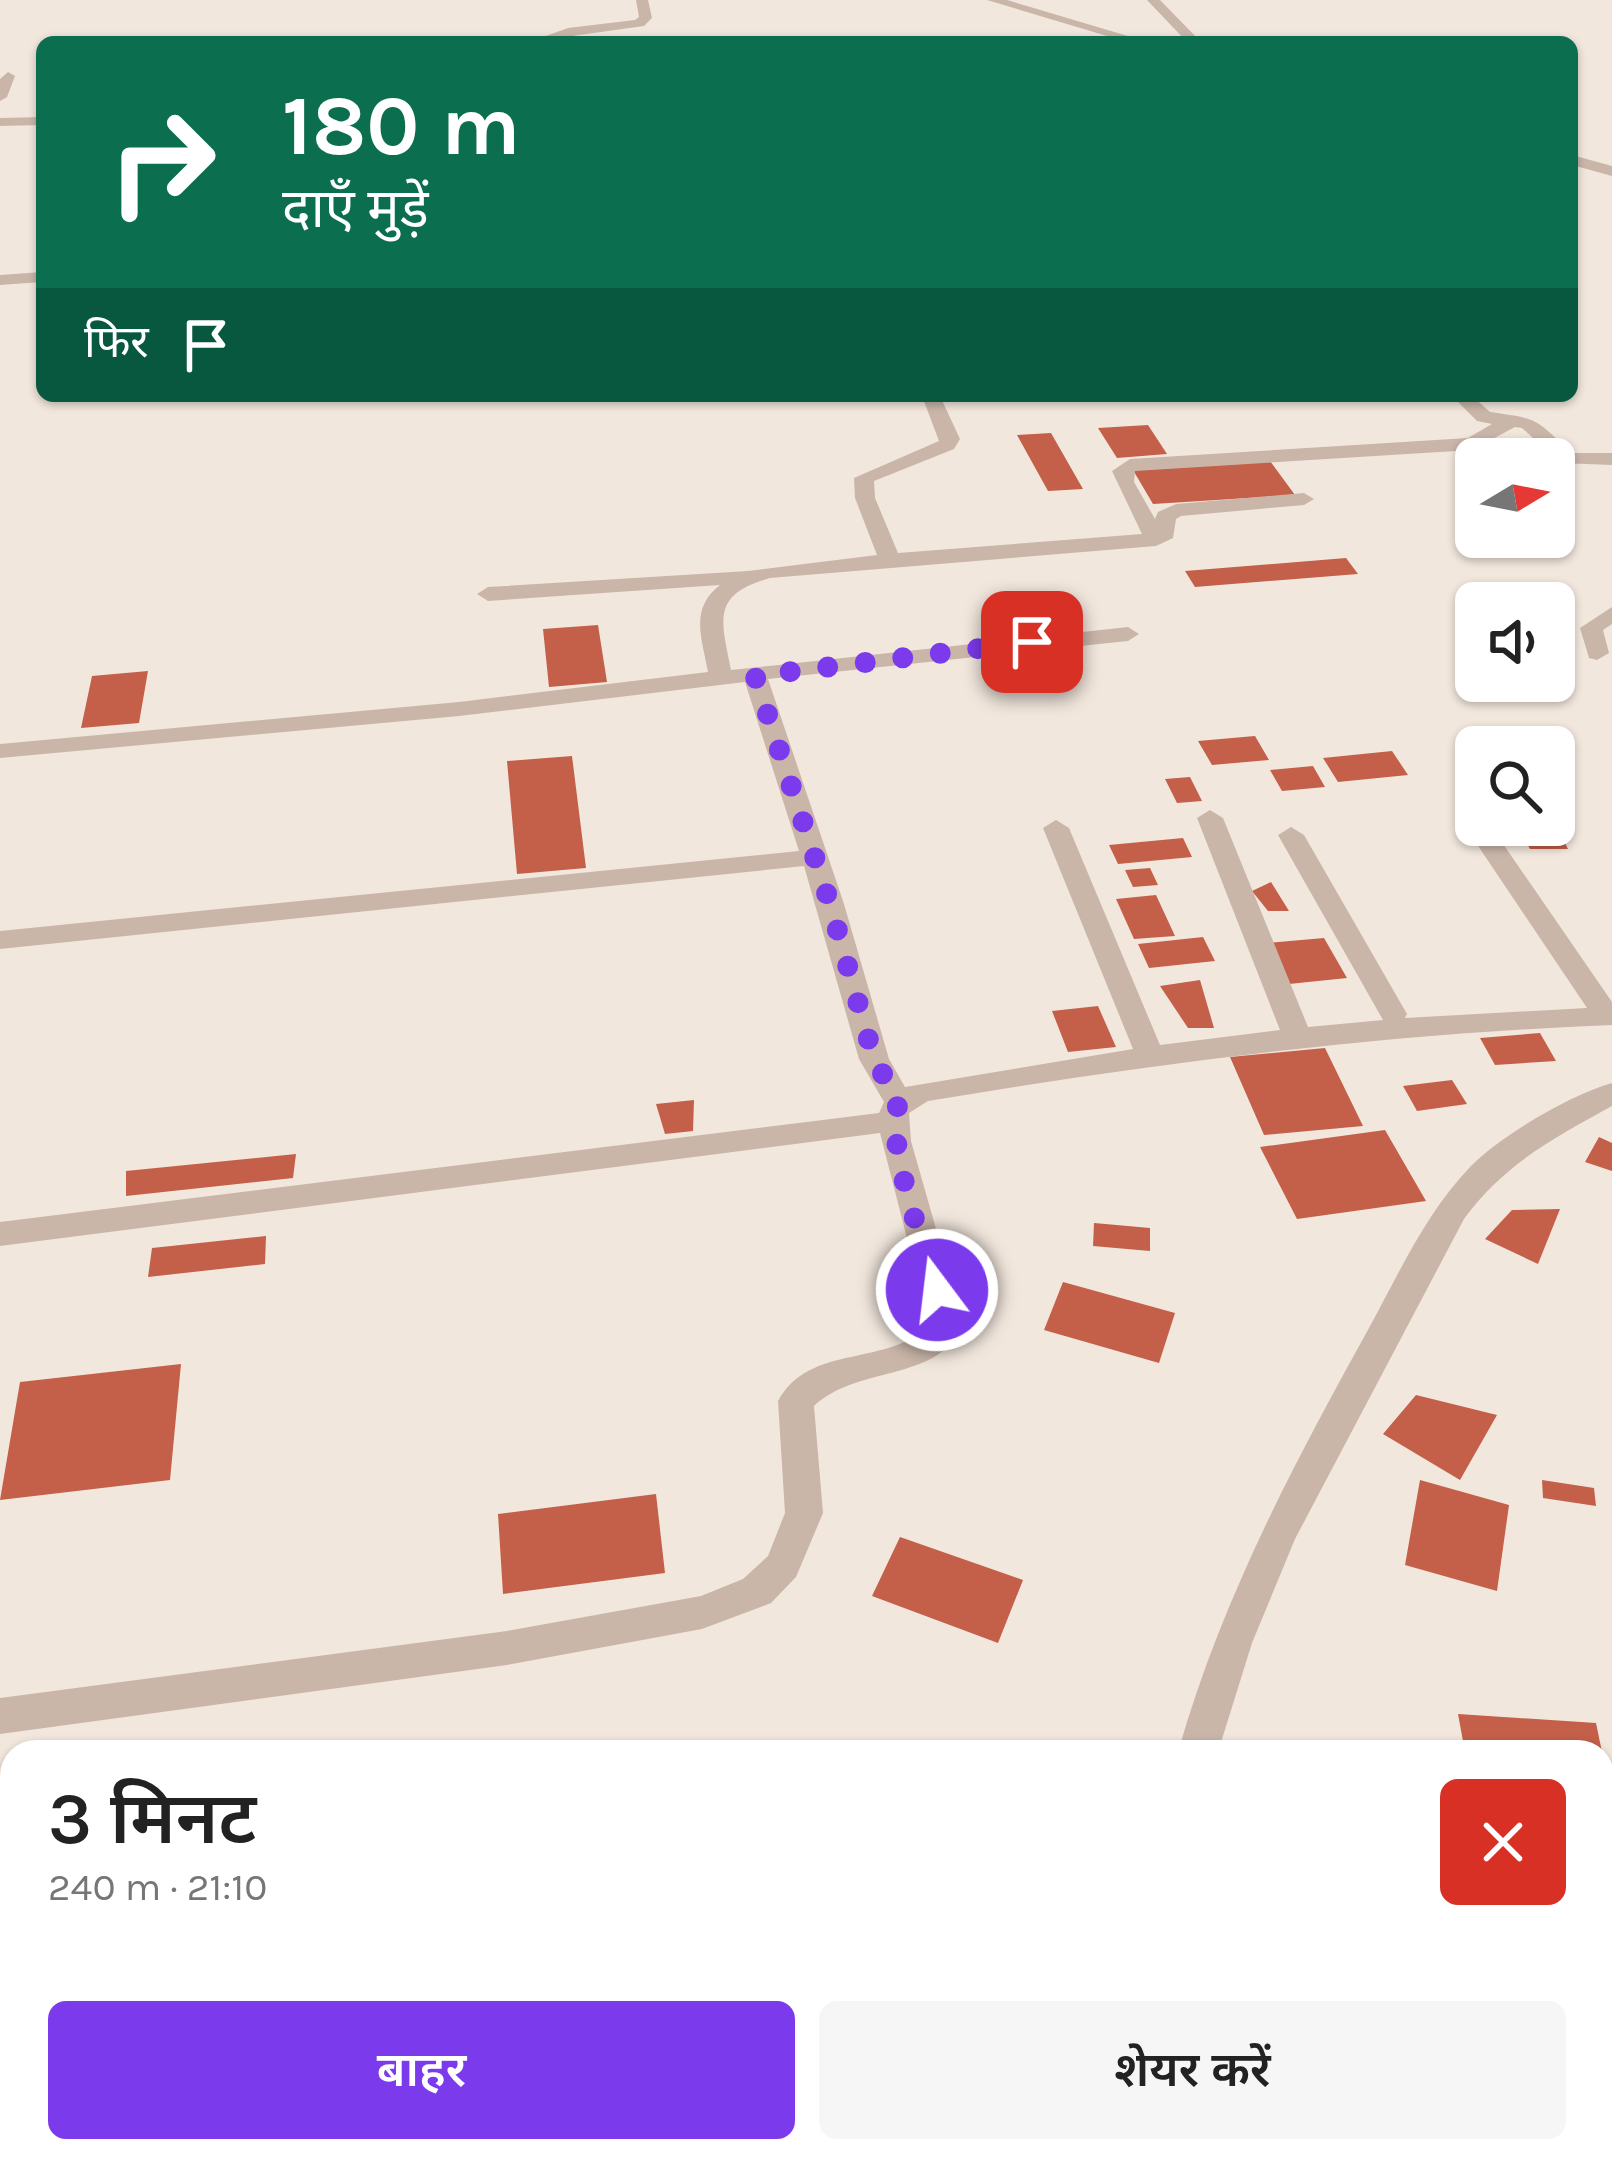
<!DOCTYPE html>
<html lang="hi">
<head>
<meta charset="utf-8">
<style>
	:root { --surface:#fff; --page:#f6f6f6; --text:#222; --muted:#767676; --accent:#7c3aed }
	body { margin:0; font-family:Karla,"Noto Sans Devanagari",sans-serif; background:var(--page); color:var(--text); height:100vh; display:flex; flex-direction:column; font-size:45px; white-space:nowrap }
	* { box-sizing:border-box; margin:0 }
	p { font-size:39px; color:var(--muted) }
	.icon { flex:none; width:66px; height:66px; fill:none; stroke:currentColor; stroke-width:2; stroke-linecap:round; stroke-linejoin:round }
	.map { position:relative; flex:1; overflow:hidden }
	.sheet { position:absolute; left:0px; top:1740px; width:1614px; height:423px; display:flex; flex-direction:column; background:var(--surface); border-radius:36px 36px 0 0; box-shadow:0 3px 9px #0004 }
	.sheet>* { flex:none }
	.banner { position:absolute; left:36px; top:36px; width:1542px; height:366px; border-radius:18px; box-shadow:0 3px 9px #0004; background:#0b6e4f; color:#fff; overflow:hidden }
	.needle { width:78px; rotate:80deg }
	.buttons { position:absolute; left:1455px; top:438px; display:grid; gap:24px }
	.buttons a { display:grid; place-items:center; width:120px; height:120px; border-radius:18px; background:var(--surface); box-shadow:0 3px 9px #0004; font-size:60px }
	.pin { position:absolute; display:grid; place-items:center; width:102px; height:102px; color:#fff; margin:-51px; border-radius:24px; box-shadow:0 6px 18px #0006 }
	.me { position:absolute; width:132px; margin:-66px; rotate:345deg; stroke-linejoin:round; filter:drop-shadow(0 0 9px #0008) }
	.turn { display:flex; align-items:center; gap:42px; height:252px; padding:0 48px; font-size:54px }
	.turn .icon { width:156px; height:156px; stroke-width:2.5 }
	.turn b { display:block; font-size:84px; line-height:102px }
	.then { display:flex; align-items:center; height:114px; padding:0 48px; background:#0003; gap:24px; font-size:45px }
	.round { display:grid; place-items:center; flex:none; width:126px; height:126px; border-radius:18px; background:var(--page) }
	.head { display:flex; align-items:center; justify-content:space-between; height:204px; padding:0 48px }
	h1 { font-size:72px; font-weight:600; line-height:90px }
	.primary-button { display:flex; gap:24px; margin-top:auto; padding:24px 48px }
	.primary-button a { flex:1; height:138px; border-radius:18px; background:var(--accent); color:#fff; font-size:48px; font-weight:600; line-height:138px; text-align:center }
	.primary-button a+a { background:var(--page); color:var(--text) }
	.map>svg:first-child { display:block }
	.building { fill:#c45f49 }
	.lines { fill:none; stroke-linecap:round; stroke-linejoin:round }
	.street { fill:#cab6a9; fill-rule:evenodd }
	.route { stroke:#7c3aed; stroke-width:21; stroke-dasharray:0 37.8 }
</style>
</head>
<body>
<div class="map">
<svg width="1612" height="2162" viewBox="0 0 1612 2162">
	<rect width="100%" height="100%" fill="#f2e7dd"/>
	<path class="building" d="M 1148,425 L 1167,454 L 1117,458 L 1098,428 Z
		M 1051,433 L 1083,489 L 1048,491 L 1017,435 Z
		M 1270,461 L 1295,495 L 1153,504 L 1133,470 Z
		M 1346,558 L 1358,574 L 1195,587 L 1185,571 Z
		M 598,625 L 607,682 L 549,687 L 543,629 Z
		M 148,671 L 139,723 L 81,728 L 92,676 Z
		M 1255,736 L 1269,760 L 1212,765 L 1198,741 Z
		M 1392,751 L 1408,775 L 1338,782 L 1323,758 Z
		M 572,756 L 586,868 L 517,874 L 507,761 Z
		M 1313,766 L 1325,787 L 1282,791 L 1270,770 Z
		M 1190,777 L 1202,801 L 1177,803 L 1165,779 Z
		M 1517,825 L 1556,825 L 1568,849 L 1530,849 Z
		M 1183,838 L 1192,857 L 1118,864 L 1109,845 Z
		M 1150,868 L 1158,885 L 1133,887 L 1125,870 Z
		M 1271,882 L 1289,911 L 1268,911 L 1252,891 Z
		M 1156,895 L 1175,936 L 1134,939 L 1116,899 Z
		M 1203,937 L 1215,961 L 1149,968 L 1138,944 Z
		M 1324,938 L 1347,978 L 1289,984 L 1268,943 Z
		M 1200,980 L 1214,1028 L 1188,1028 L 1160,986 Z
		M 1098,1006 L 1116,1047 L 1068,1052 L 1052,1011 Z
		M 1540,1033 L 1556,1061 L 1495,1065 L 1480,1038 Z
		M 1325,1048 L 1363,1126 L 1264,1135 L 1230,1057 Z
		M 1452,1080 L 1467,1104 L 1417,1111 L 1403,1086 Z
		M 694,1100 L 693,1131 L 665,1134 L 656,1104 Z
		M 1385,1130 L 1426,1201 L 1297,1219 L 1260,1147 Z
		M 1599,1137 L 1612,1143 L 1612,1171 L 1585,1162 Z
		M 296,1154 L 293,1178 L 126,1196 L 126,1171 Z
		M 1560,1209 L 1538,1264 L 1485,1239 L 1512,1210 Z
		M 1094,1223 L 1150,1228 L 1150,1251 L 1093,1246 Z
		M 266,1236 L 265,1264 L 148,1277 L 152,1248 Z
		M 1063,1282 L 1175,1313 L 1159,1363 L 1044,1330 Z
		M 181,1364 L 170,1480 L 0,1500 L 20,1382 Z
		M 1416,1395 L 1497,1415 L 1460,1480 L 1383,1434 Z
		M 1420,1480 L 1509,1505 L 1497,1591 L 1405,1565 Z
		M 1542,1480 L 1594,1488 L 1596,1506 L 1543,1498 Z
		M 656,1494 L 665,1573 L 503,1594 L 498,1514 Z
		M 900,1537 L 1023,1580 L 998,1643 L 872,1596 Z
		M 1458,1714 L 1596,1723 L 1602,1752 L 1465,1752 Z
		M 1602,1759 L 1612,1794 L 1612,1828 L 1602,1828 Z
		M 614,2151 L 658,2151 L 678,2162 L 608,2162 Z
		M 1156,2151 L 1200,2151 L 1198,2162 L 1170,2162 Z"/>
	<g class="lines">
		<path class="street" d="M 636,0 L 648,0 L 652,18 L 644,26 L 529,42 L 568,28 L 635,20 L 639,17 Z
			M 987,0 L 1007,0 L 1148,42 L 1127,42 Z
			M 1147,0 L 1160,0 L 1201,42 L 1187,42 Z
			M 8,72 L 15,76 L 7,97 L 0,101 L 0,79 Z
			M 42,117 L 42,125 L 0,126 L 0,118 Z
			M 1572,155 L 1612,166 L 1612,176 L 1572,165 Z
			M 42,272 L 42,282 L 0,285 L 0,275 Z
			M 922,396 L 940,396 L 960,439 L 954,449 L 874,481 L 875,498 L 898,553 L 1142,534 L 1112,471 L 1130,459 L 1468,438 L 1492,424 L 1477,421 L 1452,396 L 1472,396 L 1490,412 C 1540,419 1534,418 1572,453 L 1612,453 L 1612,465 L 1560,463 L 1522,428 L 1515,427 L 1472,450 L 1135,471 L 1134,482 L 1155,519 L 1158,512 L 1176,504 L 1304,493 L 1314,499 L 1304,505 L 1181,516 L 1176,519 L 1173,538 L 1156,546 L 770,578 C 711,595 721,619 731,670 L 1128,627 L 1139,634 L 1128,641 L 768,679 L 844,904 L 889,1059 L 905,1087 L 1133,1049 L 1043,828 L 1056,820 L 1069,828 L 1160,1045 L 1280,1030 L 1197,818 L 1210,810 L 1223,818 L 1308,1027 L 1383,1020 L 1278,835 L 1291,827 L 1304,835 L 1407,1014 L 1405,1018 L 1587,1008 L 1464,825 L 1476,817 L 1476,825 L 1490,825 L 1612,1002 L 1612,1025 C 1382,1034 1155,1063 928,1101 L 909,1113 L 911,1141 L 964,1327 C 933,1383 858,1365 814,1406 L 823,1513 L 796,1577 L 771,1603 L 702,1629 L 507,1665 L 0,1734 L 0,1698 L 507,1631 L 701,1596 L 743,1579 L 768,1556 L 785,1513 L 778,1401 C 810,1342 890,1368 929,1324 L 880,1133 L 0,1246 L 0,1222 L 879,1113 L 884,1102 L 859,1059 L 804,866 L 0,949 L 0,931 L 799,851 L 745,682 L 459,716 L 0,758 L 0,744 L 459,702 L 708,672 C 702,638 689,609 720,585 L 488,601 L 477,594 L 488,587 L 748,571 L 877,555 L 855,498 L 854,478 L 939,441 Z
			M 1612,607 L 1612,624 L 1603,630 L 1609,653 L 1597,660 L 1589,658 L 1580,628 Z
			M 1612,1083 L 1612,1106 C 1554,1138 1504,1164 1464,1219 L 1295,1539 L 1252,1643 L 1218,1752 L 1178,1752 C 1221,1601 1293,1465 1369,1328 C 1399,1273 1427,1211 1471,1166 C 1502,1135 1570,1095 1612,1083 Z
			M 1086,2151 L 1134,2151 L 1133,2162 L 1085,2162 Z"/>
	</g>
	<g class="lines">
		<path class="route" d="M 937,1290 C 925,1248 883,1139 899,1102 L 874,1059 L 830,904 L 755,676 L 1032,642"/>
	</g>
</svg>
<div class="buttons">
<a><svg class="needle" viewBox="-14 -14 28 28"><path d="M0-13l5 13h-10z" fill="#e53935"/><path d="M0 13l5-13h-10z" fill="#767676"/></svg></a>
<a><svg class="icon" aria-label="sound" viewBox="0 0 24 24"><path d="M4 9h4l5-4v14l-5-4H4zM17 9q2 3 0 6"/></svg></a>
<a><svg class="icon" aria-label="search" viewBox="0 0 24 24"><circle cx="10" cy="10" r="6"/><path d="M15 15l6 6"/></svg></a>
</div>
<div class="pin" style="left:1032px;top:642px;background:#d93025"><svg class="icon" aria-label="arrive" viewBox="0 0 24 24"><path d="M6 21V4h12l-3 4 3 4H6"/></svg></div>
<svg class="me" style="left:937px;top:1290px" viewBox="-20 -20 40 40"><circle r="17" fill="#7c3aed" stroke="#fff" stroke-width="3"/><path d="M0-11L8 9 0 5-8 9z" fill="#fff"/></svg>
<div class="banner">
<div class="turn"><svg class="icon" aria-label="right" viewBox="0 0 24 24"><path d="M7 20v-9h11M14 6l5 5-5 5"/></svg><div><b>180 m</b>दाएँ मुड़ें</div></div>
<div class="then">फिर<svg class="icon" aria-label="arrive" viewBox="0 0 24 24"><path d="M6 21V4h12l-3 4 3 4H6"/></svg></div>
</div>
<section class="sheet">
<div class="head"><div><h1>3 मिनट</h1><p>240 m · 21:10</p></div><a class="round" style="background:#d93025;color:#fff"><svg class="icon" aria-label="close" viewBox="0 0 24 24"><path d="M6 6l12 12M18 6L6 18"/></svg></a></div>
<div class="primary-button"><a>बाहर</a><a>शेयर करें</a></div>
</section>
</div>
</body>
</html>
